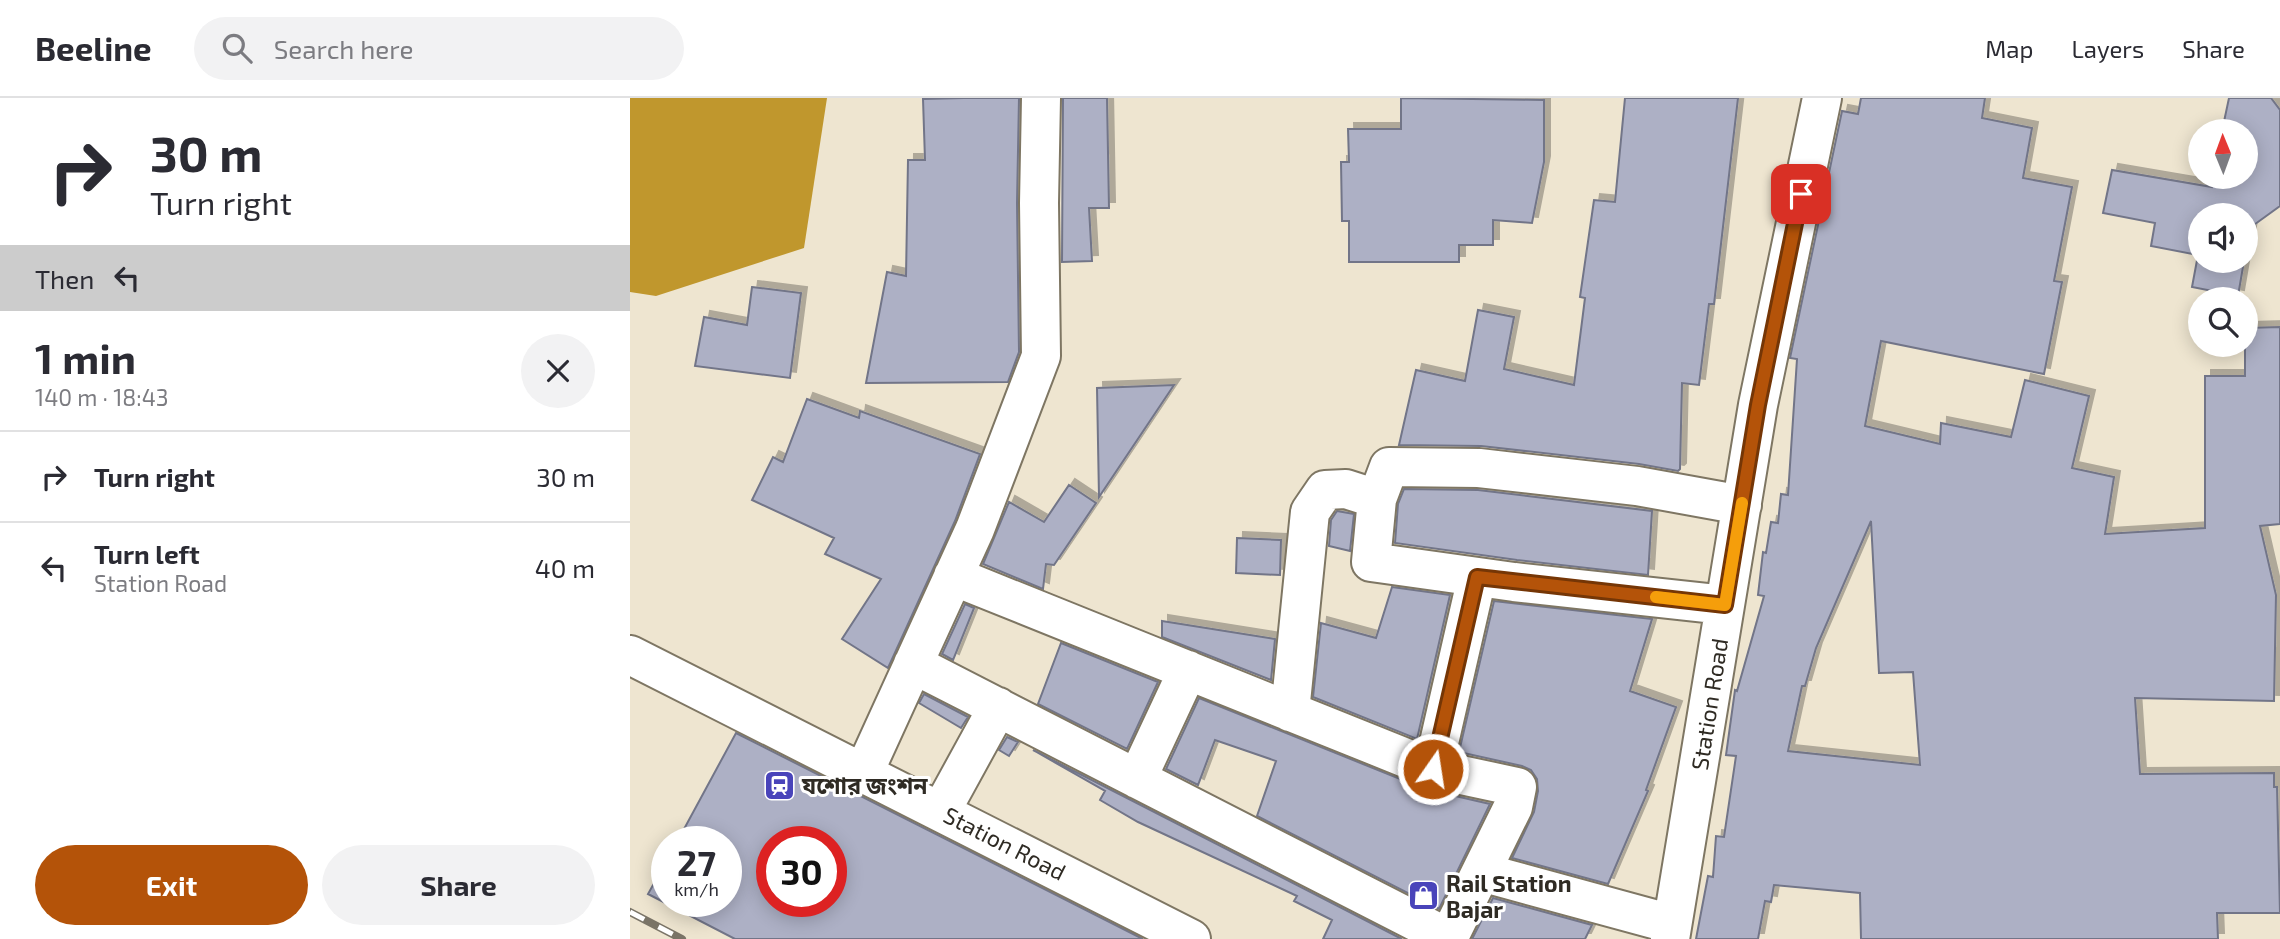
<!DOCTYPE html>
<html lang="en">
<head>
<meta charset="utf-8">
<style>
	:root { --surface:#fff; --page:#f2f2f3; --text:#2b2b33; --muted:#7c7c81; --line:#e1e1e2; --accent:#b45309 }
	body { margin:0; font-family:"Exo 2","Noto Sans Bengali",sans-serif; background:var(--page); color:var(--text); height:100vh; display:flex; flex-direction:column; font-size:26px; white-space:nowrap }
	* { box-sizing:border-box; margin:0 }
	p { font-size:23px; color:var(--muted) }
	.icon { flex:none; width:38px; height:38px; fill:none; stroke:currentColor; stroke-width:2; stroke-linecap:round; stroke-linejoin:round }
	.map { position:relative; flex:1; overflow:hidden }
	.drawer { display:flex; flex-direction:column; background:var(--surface); width:630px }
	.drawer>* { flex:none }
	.top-card { background:#fff; color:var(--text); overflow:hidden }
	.needle { width:46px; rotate:359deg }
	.buttons { position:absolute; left:1558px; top:21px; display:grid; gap:14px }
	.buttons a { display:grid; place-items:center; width:70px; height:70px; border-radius:50%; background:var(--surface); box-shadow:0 4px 18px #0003; font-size:35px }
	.speed { position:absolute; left:21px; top:728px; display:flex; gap:14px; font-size:35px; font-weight:700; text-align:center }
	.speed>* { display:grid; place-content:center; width:91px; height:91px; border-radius:50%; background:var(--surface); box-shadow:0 4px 18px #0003; line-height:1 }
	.speed small { font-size:18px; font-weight:400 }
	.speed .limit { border:10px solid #d22; background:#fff; color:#111 }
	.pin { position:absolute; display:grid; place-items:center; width:60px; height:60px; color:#fff; margin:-30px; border-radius:14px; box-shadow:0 4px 10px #0006 }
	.me { position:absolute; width:77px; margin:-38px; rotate:13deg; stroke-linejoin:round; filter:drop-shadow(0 0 5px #0008) }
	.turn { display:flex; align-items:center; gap:24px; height:147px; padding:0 35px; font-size:32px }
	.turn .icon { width:91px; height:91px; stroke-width:2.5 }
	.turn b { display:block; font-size:49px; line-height:60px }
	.then { display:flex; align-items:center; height:66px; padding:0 35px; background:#0003; gap:14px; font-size:26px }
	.round { display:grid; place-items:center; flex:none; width:74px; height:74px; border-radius:37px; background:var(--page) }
	.summary { display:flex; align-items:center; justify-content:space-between; height:119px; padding:0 35px }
	h1 { font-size:42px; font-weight:700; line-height:52px }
	.cta { display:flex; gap:14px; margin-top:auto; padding:14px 35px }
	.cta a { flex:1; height:80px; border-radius:42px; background:var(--accent); color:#fff; font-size:28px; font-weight:700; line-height:80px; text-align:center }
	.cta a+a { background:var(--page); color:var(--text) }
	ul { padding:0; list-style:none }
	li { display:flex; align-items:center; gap:21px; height:91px; padding:0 35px; border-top:2px solid var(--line) }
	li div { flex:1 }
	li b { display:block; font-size:26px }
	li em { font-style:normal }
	header { display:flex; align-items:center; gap:42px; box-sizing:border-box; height:98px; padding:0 35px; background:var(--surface); border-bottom:2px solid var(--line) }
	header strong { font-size:33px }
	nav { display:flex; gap:38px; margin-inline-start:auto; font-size:24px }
	.search { width:490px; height:63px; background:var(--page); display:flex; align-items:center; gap:18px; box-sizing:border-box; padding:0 24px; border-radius:38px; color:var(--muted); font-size:26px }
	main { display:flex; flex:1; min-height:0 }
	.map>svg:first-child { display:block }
	.water { fill:#c0972d }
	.building { fill:#adb0c5; stroke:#727588; stroke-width:2; fill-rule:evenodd; filter:url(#shadow) }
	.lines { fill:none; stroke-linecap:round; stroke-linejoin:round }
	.minor-casing { stroke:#7e7663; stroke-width:42 }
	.minor { stroke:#fff; stroke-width:38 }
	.rail-casing { stroke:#7a7467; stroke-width:8 }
	.rail { stroke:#fff; stroke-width:5; stroke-dasharray:16; stroke-linecap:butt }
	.route-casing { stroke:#753606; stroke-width:18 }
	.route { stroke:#b45309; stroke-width:12 }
	.slow { stroke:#f59e0b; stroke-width:12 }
	.labels { text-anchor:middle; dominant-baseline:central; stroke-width:6; stroke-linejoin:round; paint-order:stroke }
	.street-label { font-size:23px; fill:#2f2b24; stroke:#fff }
	.poi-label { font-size:23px; font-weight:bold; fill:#2f2b24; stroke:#fff; text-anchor:start }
</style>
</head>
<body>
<header>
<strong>Beeline</strong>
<div class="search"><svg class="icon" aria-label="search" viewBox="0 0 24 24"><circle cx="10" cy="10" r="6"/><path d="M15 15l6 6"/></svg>Search here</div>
<nav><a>Map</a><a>Layers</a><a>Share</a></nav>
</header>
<main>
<section class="drawer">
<div class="top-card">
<div class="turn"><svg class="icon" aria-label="right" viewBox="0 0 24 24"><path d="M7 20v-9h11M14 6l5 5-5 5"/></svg><div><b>30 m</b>Turn right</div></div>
<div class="then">Then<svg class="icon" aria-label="left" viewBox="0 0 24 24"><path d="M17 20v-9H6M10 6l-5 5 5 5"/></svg></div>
</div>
<div class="summary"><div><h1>1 min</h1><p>140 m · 18:43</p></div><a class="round"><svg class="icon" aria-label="close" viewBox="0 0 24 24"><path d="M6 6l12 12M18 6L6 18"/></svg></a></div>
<ul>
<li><svg class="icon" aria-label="right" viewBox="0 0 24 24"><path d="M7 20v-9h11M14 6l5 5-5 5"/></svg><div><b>Turn right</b></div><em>30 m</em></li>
<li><svg class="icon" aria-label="left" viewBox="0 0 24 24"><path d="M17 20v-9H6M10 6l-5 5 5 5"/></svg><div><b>Turn left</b><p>Station Road</p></div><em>40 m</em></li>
</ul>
<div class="cta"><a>Exit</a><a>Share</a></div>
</section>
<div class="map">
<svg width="1650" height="841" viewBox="0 0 1650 841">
	<defs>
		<filter id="shadow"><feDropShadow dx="6" dy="-6" stdDeviation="0" flood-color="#0004"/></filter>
	</defs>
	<rect width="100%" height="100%" fill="#eee5d0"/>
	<path class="water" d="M 0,0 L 197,0 L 174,150 L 26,198 L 0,194 Z"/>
	<path class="building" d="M 334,0 L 389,0 L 387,105 L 389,254 L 378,284 L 236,285 L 257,174 L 276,178 L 278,62 L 295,62 L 293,1 Z
		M 433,0 L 477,0 L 479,110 L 459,110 L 462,163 L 432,164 Z
		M 771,0 L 914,2 L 914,64 L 902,125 L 863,122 L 863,147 L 829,147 L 829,164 L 719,164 L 719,123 L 712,123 L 711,64 L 719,64 L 718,31 L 771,31 Z
		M 995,0 L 1108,0 L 1084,206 L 1079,206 L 1069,287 L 1052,285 L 1050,371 L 1048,373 L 1009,366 L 851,348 L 769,347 L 786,272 L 835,283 L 848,212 L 884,219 L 874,271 L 944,287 L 955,200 L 950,199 L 964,102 L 985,104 Z
		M 1231,0 L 1355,0 L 1352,20 L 1402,30 L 1393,80 L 1442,89 L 1424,183 L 1432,184 L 1414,276 L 1251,243 L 1235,328 L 1310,346 L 1311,325 L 1381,339 L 1395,282 L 1459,298 L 1442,370 L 1484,379 L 1475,436 L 1575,430 L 1575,278 L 1615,278 L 1615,230 L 1650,229 L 1650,426 L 1630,428 L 1646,497 L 1644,603 L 1505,600 L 1510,676 L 1644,675 L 1644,689 L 1647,689 L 1650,815 L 1587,815 L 1588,841 L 1231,841 L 1230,795 L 1144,787 L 1141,804 L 1135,803 L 1128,841 L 1066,841 L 1078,778 L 1083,779 L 1086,738 L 1094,739 L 1106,658 L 1096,657 L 1105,592 L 1107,593 L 1134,498 L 1128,497 L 1133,454 L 1136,455 L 1141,424 L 1148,425 L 1151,396 L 1158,397 L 1167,261 L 1160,260 L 1212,13 L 1228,16 ZM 1241,423 L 1249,575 L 1283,574 L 1290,667 L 1158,653 L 1172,588 L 1175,588 L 1186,550 Z
		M 1599,0 L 1641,0 L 1650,12 L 1650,108 L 1621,129 L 1615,159 L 1615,117 L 1570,117 L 1570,163 L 1614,163 L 1608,198 L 1562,189 L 1568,157 L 1521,148 L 1525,125 L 1473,115 L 1482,72 L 1582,89 L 1584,79 L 1615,79 L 1615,33 L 1592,33 Z
		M 122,189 L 171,195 L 160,280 L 65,268 L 74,219 L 117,227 Z
		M 544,287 L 469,399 L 467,290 Z
		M 177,301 L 229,320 L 230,313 L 350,356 L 325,423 L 258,570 L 212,541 L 251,481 L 195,456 L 204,440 L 122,402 L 143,359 L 153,364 Z
		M 439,387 L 466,405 L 424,467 L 416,466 L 413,491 L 353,466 L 379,404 L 414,424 Z
		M 774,391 L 848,392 L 1022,413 L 1018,477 L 887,462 L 765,445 L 768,406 Z
		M 707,413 L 724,416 L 720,453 L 699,448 L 701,422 Z
		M 607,440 L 651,442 L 650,477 L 606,475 Z
		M 762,489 L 820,497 L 787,641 L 683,599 L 691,525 L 746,540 Z
		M 864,503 L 1022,521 L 1000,593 L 1046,609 L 1016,692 L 1018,693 L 978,786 L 882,760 L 904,714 L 908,693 L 907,681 L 901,672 L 892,668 L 829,654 Z
		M 335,506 L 344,510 L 323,562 L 312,556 Z
		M 532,523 L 645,541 L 641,582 L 532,539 Z
		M 431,545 L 528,584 L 497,651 L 408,606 Z
		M 294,596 L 338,619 L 331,630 L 289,605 Z
		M 569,600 L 795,691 L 860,706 L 809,811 L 627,718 L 646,663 L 585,642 L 568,687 L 536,671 Z
		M 106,635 L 513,841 L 105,841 L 18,796 L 37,762 L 37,803 L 96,803 L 96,744 L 47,744 ZM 142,744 L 201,744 L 201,803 L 142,803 Z
		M 377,639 L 388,644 L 379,658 L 369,652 Z
		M 403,652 L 497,700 L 772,841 L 693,841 L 702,822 L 664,803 L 667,798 L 508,724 L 470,702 L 475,693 Z
		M 863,800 L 962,827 L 955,841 L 842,841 Z"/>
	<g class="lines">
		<defs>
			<path id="minor" d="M 323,478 L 803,671
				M 1095,507 L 884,484 L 741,464 L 747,401 L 759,369 L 849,370 L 1007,388 L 1112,407
				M 0,557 L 561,841
				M 283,566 L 820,841
				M 660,614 L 680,414 L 695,392 L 716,391 L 747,401
				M 234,674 L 345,431 L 411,258 L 409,105 L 411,0
				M 507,681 L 558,572
				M 311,713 L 368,609
				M 851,774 L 1042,826
				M 818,841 L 883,709 L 887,689 L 803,671 L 847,479
				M 1040,841 L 1128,307 L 1192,0"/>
		</defs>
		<use href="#minor" class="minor-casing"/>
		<use href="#minor" class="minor"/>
		<defs>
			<path id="rail" d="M 0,814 L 52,841"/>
		</defs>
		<use href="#rail" class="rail-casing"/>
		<use href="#rail" class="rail"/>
	</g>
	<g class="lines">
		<defs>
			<path id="route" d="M 803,671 L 847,479 L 1095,507 L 1128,307 L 1171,96"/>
		</defs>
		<use href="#route" class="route-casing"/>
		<use href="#route" class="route"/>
		<path class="slow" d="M 1026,499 L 1095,507 L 1112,405"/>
	</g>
	<defs>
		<symbol id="station-square" viewBox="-11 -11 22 22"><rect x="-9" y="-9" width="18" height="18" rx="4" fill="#4944ba" stroke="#fff"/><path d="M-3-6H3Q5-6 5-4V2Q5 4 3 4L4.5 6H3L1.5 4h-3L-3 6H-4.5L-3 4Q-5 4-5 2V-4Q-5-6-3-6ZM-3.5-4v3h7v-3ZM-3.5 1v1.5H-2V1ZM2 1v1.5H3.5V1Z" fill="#fff"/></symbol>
		<symbol id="shop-square" viewBox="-11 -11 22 22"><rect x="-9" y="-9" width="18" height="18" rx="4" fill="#4944ba" stroke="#fff"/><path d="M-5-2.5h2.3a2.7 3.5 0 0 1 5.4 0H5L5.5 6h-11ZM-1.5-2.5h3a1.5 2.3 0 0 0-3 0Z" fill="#fff"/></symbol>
	</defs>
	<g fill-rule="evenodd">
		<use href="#station-square" x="132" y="670" width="35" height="35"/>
		<use href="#shop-square" x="776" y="780" width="35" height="35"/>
	</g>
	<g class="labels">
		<g class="street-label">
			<text transform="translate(1079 606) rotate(-81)">Station Road</text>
			<text transform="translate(375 745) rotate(27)">Station Road</text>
		</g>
		<g class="poi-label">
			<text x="172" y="687">যশোর জংশন</text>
			<text x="816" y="785">Rail Station<tspan x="816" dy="26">Bajar</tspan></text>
		</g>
	</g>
</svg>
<div class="buttons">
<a><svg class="needle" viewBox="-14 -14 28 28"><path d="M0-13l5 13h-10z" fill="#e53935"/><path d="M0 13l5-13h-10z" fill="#7c7c81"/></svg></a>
<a><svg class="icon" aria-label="sound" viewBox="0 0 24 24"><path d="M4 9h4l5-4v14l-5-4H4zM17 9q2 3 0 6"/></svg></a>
<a><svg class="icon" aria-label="search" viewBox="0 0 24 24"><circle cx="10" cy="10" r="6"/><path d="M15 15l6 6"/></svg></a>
</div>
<div class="speed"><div>27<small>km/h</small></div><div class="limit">30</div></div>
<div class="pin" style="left:1171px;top:96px;background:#d93025"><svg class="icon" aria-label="arrive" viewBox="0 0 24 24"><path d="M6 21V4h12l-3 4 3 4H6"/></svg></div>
<svg class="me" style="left:803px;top:671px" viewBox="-20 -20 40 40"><circle r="17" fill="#b45309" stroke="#fff" stroke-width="3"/><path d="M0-11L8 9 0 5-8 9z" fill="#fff"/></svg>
</div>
</main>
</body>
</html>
